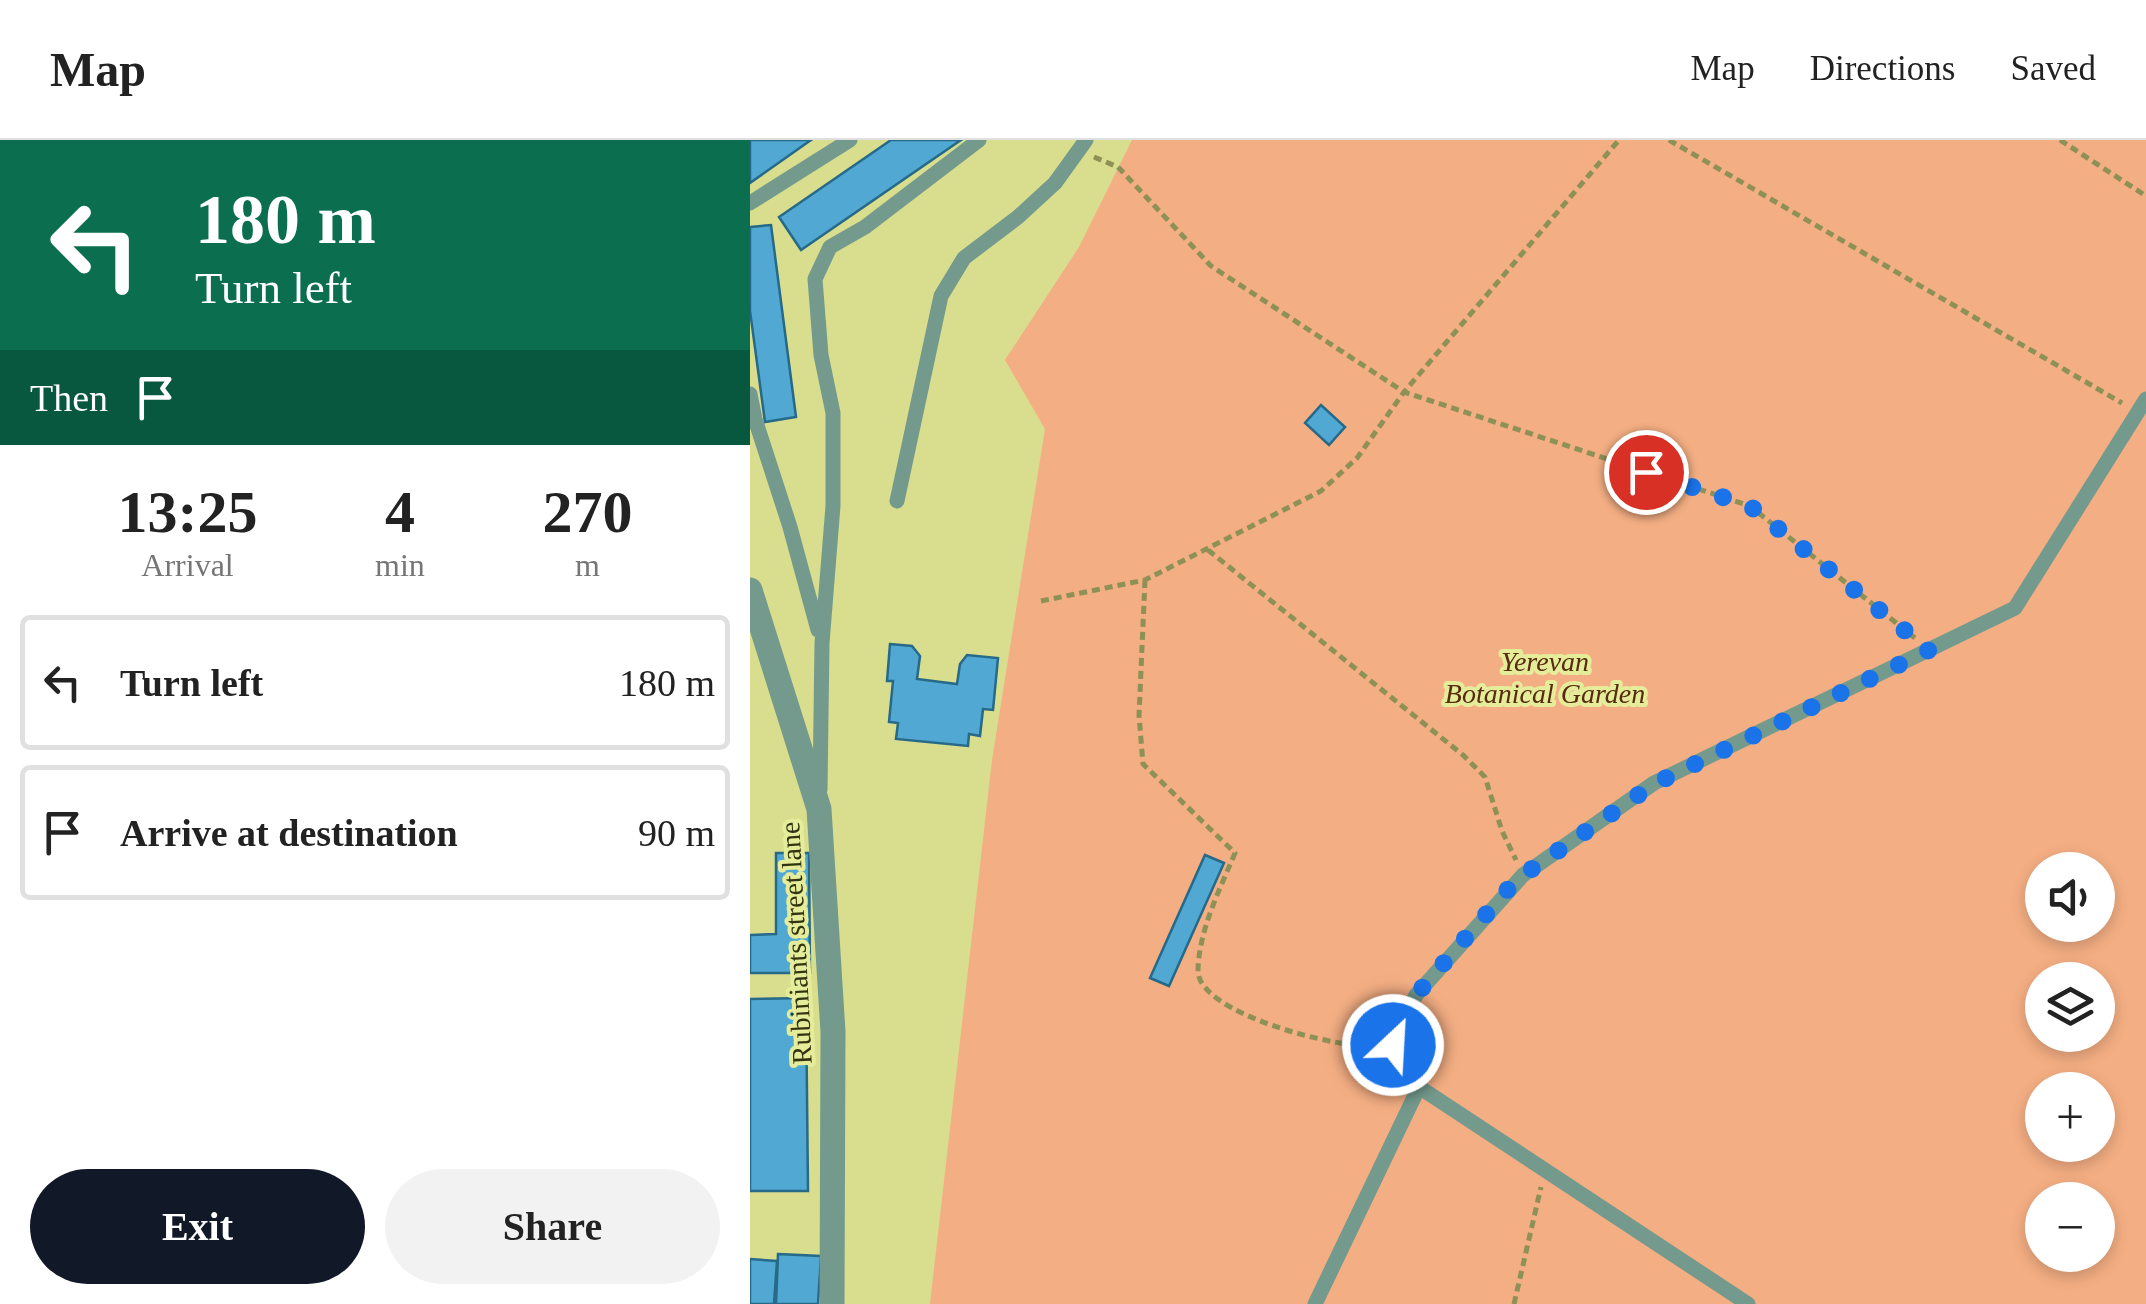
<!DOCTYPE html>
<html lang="en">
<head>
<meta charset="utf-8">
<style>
	:root { --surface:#fff; --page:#f2f2f2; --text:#222; --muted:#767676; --line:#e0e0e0; --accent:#111827 }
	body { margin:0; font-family:Georgia,serif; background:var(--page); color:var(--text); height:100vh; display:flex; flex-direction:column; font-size:38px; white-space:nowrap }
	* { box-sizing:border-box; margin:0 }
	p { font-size:32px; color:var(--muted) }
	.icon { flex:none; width:55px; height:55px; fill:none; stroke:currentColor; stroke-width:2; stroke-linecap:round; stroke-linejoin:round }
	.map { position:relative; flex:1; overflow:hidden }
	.panel { display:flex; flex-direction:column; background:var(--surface); width:750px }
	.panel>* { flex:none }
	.top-card { background:#0b6e4f; color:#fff; overflow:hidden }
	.controls { position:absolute; left:1275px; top:712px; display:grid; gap:20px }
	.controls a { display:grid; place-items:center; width:90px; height:90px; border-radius:50%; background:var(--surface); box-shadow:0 5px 15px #0003; font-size:50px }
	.pin { position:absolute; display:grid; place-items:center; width:85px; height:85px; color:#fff; margin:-42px; border:5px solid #fff; border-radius:50%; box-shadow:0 2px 10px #0007 }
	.me { position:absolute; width:110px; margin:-55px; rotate:25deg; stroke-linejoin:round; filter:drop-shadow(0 0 8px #0008) }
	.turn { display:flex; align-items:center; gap:35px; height:210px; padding:0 30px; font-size:45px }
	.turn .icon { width:130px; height:130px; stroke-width:2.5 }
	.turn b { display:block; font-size:70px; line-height:85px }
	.then { display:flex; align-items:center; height:95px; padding:0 30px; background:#0003; gap:20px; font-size:38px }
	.eta { display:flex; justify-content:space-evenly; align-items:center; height:170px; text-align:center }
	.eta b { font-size:60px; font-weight:800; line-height:70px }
	.primary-button { display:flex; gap:20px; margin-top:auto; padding:20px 30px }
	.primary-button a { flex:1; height:115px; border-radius:60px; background:var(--accent); color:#fff; font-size:40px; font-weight:800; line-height:115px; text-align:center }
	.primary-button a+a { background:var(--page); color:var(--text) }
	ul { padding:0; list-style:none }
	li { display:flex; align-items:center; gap:30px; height:135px; margin:0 20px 15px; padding:0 10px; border:5px solid var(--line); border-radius:10px }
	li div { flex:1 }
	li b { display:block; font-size:38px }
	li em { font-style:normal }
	header { display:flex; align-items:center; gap:60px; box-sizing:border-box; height:140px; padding:0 50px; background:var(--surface); border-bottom:2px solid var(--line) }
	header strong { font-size:48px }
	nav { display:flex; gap:55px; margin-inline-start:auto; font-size:35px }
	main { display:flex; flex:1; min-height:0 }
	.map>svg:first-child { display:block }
	.green { fill:#f4ae83; fill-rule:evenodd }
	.building { fill:#51a8d2; stroke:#266988; stroke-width:2.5 }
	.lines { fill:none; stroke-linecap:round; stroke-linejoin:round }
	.path { stroke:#8d9155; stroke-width:5; stroke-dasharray:8 5; stroke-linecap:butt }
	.service { stroke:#749a8d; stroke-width:15 }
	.tertiary { stroke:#749a8d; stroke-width:25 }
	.route { stroke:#1a73e8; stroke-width:18; stroke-dasharray:0 32.4 }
	.labels { text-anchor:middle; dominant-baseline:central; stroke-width:8; stroke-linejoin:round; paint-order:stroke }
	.park-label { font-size:28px; font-style:italic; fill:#562b0e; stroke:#e5ec9a }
	.street-label { font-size:28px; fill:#313311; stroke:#e5ec9a }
</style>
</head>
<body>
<header>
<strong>Map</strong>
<nav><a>Map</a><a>Directions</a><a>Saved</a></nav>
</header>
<main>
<section class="panel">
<div class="top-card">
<div class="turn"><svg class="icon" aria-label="left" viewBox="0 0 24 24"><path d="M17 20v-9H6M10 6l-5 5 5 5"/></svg><div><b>180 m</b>Turn left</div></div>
<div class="then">Then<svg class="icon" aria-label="arrive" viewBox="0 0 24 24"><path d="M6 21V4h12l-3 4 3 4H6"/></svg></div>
</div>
<div class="eta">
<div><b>13:25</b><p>Arrival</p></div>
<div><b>4</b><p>min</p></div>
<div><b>270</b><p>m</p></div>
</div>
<ul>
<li><svg class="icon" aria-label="left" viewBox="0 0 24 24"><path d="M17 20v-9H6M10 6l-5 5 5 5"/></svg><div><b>Turn left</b></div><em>180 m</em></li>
<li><svg class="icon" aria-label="arrive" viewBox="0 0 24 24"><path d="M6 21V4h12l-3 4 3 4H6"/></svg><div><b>Arrive at destination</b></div><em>90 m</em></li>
</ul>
<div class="primary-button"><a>Exit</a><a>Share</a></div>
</section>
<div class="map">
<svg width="1396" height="1164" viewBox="0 0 1396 1164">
	<rect width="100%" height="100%" fill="#d8de8d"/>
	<path class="green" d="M 382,0 L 1396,0 L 1396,1164 L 180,1164 L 242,620 L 295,289 L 255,220 L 329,107 ZM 1292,730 L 1348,730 L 1348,785 L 1292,785 ZM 1292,840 L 1348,840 L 1348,895 L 1292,895 ZM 1292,950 L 1348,950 L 1348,1005 L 1292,1005 ZM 1292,1060 L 1348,1060 L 1348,1115 L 1292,1115 Z"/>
	<path class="building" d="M 0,0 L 61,0 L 0,43 Z
		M 141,0 L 211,0 L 51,110 L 29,77 Z
		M 21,85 L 46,277 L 15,282 L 0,171 L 0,87 Z
		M 571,265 L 595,287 L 579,305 L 555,283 Z
		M 140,504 L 162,506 L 170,516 L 167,539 L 207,544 L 210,524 L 217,515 L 248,518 L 243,570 L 233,569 L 230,596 L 219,594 L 218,606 L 146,599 L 148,583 L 139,582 L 143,541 L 137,541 Z
		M 26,713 L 59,713 L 60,833 L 0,833 L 0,795 L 26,794 Z
		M 455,715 L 474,723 L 419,846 L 400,838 Z
		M 56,858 L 58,1051 L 0,1051 L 0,859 Z
		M 28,1114 L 71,1116 L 68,1164 L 26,1164 Z
		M 0,1119 L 27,1121 L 24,1164 L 0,1164 Z"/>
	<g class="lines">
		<path class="path" d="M 919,0 L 1372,263
			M 1310,0 L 1396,56
			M 344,17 L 368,27 L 461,126 L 654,252 L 1000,366 L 1165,498
			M 458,410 L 713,615 L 735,637 L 752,691 L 766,720
			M 395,440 L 389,575 L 393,624 L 485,713 C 470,749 449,790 448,830 C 447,874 592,910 628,906
			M 291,461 L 395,440 L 571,351 L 607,318 L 654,252 L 869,0
			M 764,1164 L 791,1047"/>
		<path class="service" d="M 0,63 L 100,0
			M 0,254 L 5,279 L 40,387 L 68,490
			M 147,361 L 191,156 L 214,118 L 268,77 L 305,43 L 336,0
			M 70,650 L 72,503 L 83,366 L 83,273 L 71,215 L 65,139 L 80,107 L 115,87 L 229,0
			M 565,1164 L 669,947
			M 998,1164 L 669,947 L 643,905 L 666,855 L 773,735 L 904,643 L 1265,468 L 1396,259"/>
		<path class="tertiary" d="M 0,450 L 69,669 L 83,892 L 82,1164"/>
	</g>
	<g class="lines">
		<path class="route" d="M 643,905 L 666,855 L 766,740 L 904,644 L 1179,510 L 1000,366 L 896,332"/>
	</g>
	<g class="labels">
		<g class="park-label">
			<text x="795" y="521">Yerevan<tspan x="795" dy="32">Botanical Garden</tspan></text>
		</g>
		<g class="street-label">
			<text transform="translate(46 803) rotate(-93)">Rubiniants street lane</text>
		</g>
	</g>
</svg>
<div class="controls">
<a><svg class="icon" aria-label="sound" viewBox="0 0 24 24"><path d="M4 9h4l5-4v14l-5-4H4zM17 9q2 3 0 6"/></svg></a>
<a><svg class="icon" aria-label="layers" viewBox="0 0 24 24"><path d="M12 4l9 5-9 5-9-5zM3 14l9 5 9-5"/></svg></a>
<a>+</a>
<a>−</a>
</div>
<div class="pin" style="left:896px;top:332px;background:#d93025"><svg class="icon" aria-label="arrive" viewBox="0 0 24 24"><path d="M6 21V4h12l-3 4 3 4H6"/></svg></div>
<svg class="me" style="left:643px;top:905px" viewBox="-20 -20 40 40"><circle r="17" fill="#1a73e8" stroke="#fff" stroke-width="3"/><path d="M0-11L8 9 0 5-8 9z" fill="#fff"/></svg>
</div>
</main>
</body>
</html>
